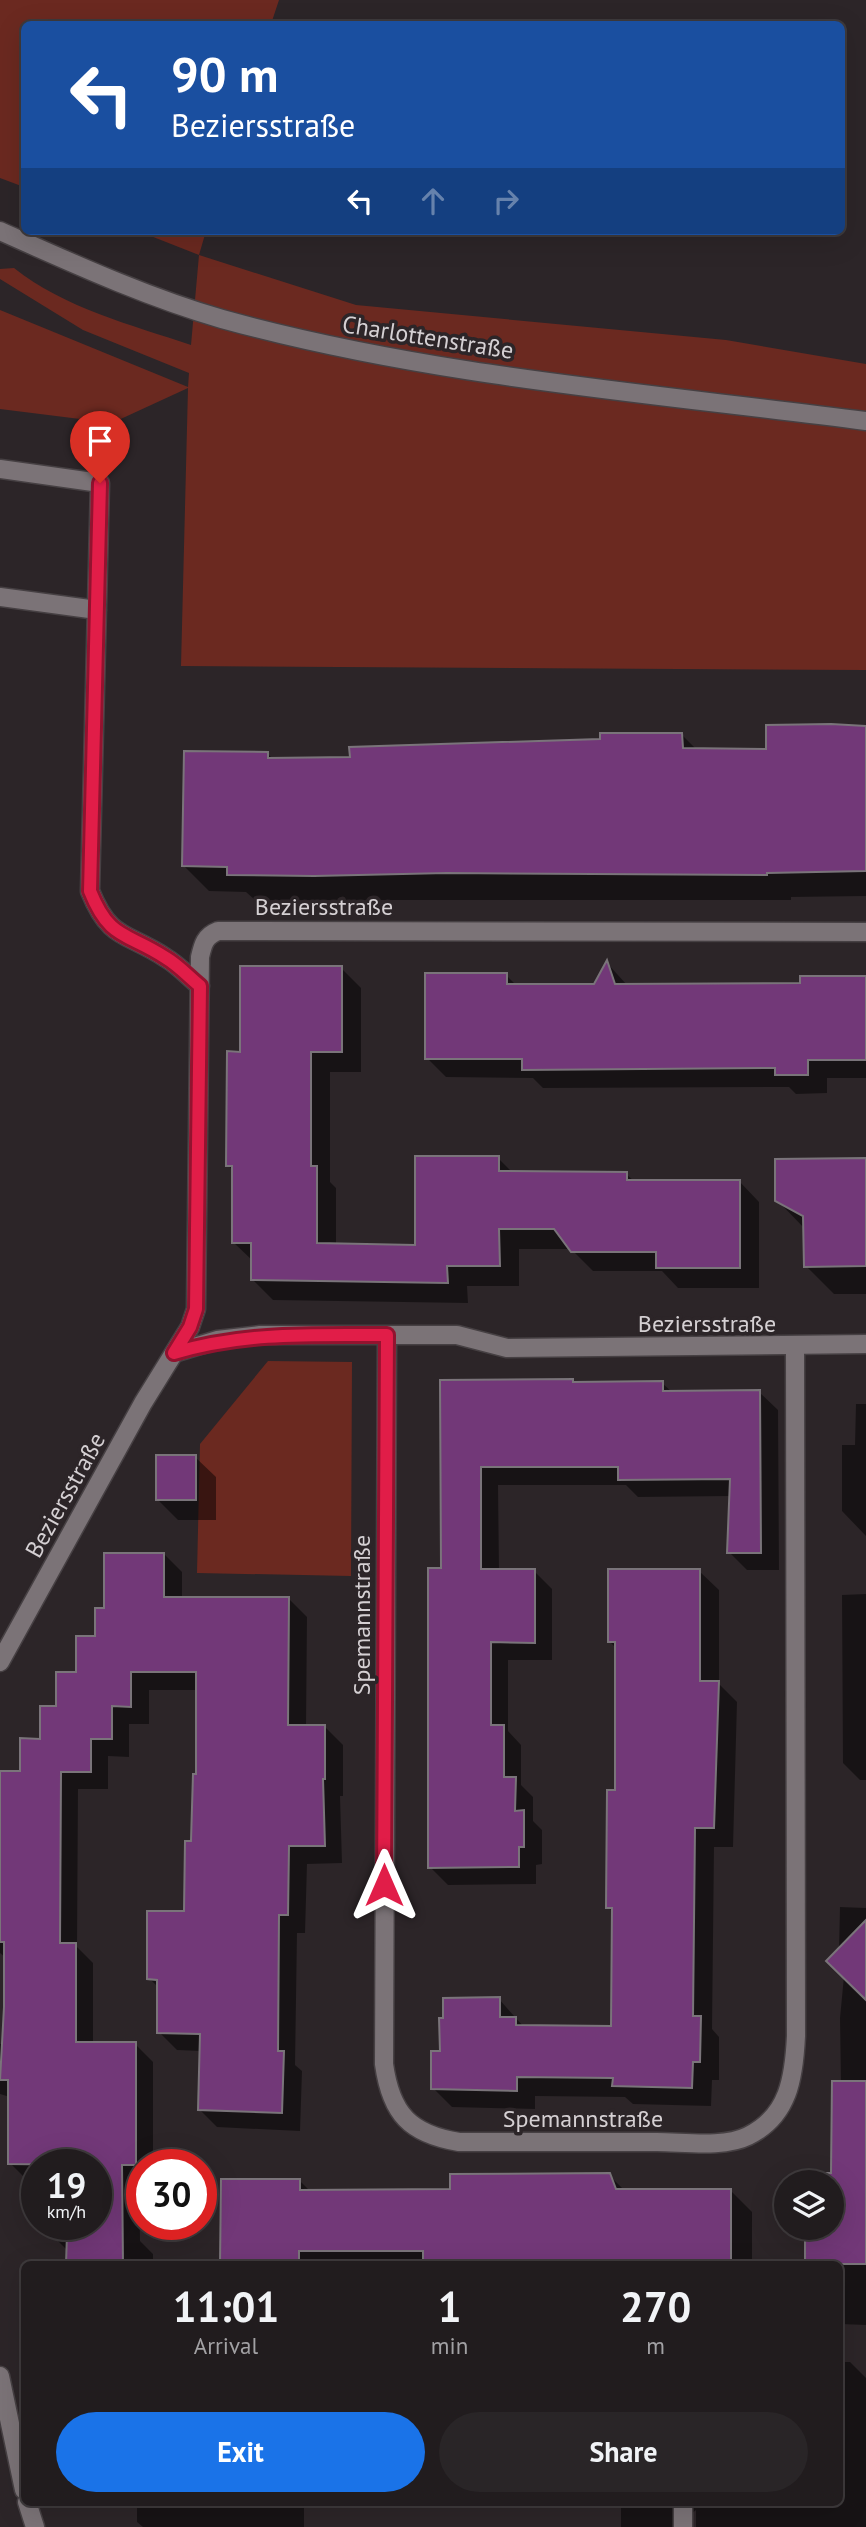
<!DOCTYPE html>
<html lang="en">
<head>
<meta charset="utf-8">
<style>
	:root { --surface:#211c1e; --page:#292527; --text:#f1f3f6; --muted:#a2a1a4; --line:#3e3a3c; --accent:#1a73e8 }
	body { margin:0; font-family:"PT Sans",sans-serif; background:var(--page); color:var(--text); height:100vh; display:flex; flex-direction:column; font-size:26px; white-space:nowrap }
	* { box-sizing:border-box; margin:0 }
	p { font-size:23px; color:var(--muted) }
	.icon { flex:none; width:38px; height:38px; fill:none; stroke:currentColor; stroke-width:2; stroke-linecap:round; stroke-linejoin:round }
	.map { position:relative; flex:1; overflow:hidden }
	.panel { position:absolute; left:21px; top:2261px; width:822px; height:245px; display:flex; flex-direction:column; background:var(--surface); border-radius:10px; box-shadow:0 7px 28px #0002,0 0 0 2px var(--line) }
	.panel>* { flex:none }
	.hud { position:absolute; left:21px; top:21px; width:824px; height:214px; border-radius:10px; box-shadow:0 7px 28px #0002,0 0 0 2px var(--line); background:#1a4fa0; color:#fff; overflow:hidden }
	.controls { position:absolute; left:774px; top:2170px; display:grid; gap:14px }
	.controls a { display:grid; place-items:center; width:70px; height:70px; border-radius:50%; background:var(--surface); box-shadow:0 7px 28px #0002,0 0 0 2px var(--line); font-size:35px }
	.speed { position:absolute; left:21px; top:2149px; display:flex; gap:14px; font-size:35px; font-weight:700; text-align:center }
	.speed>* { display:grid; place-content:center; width:91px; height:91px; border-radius:50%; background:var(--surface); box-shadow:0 7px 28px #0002,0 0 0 2px var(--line); line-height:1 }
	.speed small { font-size:18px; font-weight:400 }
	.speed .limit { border:10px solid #d22; background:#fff; color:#111 }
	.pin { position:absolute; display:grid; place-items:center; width:60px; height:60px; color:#fff; margin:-72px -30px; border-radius:50% 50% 50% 0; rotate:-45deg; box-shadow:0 0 7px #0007 }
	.pin .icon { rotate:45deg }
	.me { position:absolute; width:77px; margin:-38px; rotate:0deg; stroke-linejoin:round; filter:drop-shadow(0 0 5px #0008) }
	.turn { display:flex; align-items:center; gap:24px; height:147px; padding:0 35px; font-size:32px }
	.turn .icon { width:91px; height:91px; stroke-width:2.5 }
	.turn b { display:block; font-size:49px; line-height:60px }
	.lanes { display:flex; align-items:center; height:66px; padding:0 35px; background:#0003; justify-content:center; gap:35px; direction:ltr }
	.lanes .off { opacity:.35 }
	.eta { display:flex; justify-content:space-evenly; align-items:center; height:119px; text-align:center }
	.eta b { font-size:42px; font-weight:700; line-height:49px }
	.primary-button { display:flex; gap:14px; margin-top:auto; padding:14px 35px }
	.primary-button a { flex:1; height:80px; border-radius:42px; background:var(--accent); color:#fff; font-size:28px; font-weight:700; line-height:80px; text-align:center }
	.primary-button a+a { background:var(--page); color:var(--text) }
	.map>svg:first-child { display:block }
	.green { fill:#6b2920 }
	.shadow { fill:#0007 }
	.building { fill:#723878; stroke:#7a747a; stroke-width:2 }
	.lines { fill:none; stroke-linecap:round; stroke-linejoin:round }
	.lane-casing { stroke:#464043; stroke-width:21 }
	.street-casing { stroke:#464043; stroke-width:21 }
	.secondary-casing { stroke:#464043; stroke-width:21 }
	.lane { stroke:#7b7377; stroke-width:18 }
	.street { stroke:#7b7377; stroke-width:18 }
	.secondary { stroke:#7b7377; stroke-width:18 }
	.route-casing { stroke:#92132f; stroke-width:18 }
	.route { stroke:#e11d48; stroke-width:12 }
	.labels { text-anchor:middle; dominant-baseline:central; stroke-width:7; stroke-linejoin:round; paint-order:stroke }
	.street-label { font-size:24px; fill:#d5d0d3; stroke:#2c2528 }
</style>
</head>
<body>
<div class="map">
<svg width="866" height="2527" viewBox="0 0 866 2527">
	<rect width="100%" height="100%" fill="#2c2528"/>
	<path class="green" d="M 0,0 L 279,0 L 271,24 L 24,24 L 24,187 L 0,178 Z
		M 138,231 L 206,231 L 199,255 L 356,305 L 726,340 L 866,364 L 866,670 L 181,666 L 188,388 L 112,423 L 0,409 L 0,310 L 188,387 L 189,373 L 83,330 L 0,279 L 0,269 L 14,268 C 64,308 132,325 191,345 L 199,255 Z
		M 268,1361 L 352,1362 L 351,1576 L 197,1573 L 200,1444 Z"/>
	<path class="shadow" d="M 866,727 L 866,896 L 791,897 L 791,900 L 255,900 L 246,892 L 209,891 L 184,866 L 267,753 L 273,759 L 352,759 L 681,734 L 697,750 L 768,751 Z
		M 607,963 L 627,985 L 802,984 L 866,978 L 866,1078 L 827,1078 L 827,1093 L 796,1094 L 789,1087 L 543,1088 L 533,1078 L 446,1077 L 427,1058 L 506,975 L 517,986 L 595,986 Z
		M 341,968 L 361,988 L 361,1072 L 330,1072 L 330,1182 L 336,1188 L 336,1245 L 417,1247 L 498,1158 L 513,1173 L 626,1174 L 634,1181 L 739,1181 L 759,1202 L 759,1288 L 678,1288 L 662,1271 L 593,1271 L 571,1249 L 519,1249 L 519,1286 L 467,1286 L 468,1303 L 273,1300 L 252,1279 L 253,1261 L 233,1242 L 233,1171 L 228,1165 L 242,1054 Z
		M 866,1160 L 866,1294 L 834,1294 L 806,1266 L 805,1229 L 777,1200 Z
		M 441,1382 L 662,1383 L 672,1392 L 759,1392 L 778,1410 L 779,1570 L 747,1570 L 729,1552 L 731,1496 L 638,1497 L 626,1485 L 498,1485 L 499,1571 L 534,1571 L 552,1589 L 552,1660 L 508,1660 L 508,1731 L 521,1745 L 521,1785 L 533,1797 L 533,1821 L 542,1830 L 542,1864 L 536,1865 L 536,1884 L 448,1885 L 430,1867 L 443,1570 Z
		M 856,1404 L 866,1404 L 866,1536 L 842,1511 L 842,1445 L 855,1445 Z
		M 195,1457 L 216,1477 L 216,1520 L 178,1520 L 158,1500 Z
		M 164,1554 L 182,1572 L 182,1599 L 289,1599 L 307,1617 L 306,1727 L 325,1727 L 343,1745 L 343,1796 L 340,1796 L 342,1863 L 307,1864 L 305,1933 L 297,1933 L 295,2065 L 302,2071 L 300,2131 L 217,2127 L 199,2109 L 201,2051 L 177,2050 L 159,2032 L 159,1988 L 149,1978 L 185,1913 L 197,1776 L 197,1690 L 149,1690 L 149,1724 L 129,1724 L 129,1757 L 108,1756 L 108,1789 L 78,1789 L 77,1947 L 93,1963 L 93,2044 L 135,2044 L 153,2062 L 153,2165 L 142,2165 L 139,2182 L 140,2241 L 153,2254 L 153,2264 L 68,2264 L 68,2251 L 50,2233 L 96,2224 L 96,2165 L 37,2165 L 37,2181 L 28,2181 L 10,2163 L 10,2097 L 0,2094 L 0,2044 L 5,2044 L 6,1958 L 0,1953 L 0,1773 L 21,1773 L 78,1673 L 106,1610 Z
		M 699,1571 L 719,1590 L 719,1684 L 737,1702 L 733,1847 L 714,1847 L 712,2029 L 719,2037 L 719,2080 L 712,2080 L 711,2106 L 633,2104 L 625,2097 L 535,2096 L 535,2109 L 452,2107 L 433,2088 L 442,2053 L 499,1999 L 523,2026 L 612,2027 L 614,1913 L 608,1907 L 617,1792 L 617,1649 L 609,1641 Z
		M 866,1594 L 866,1780 L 860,1780 L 843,1763 L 842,1595 Z
		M 840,1907 L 866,1908 L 866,2325 L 840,2324 L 840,2264 L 807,2264 L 807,2228 L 831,2228 L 831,2182 L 807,2182 L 807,2175 L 833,2175 L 841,2083 L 840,2018 L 844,1976 L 839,1950 Z
		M 609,2175 L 625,2191 L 731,2191 L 752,2212 L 752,2264 L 222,2264 L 223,2180 L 299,2180 L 311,2192 L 452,2190 Z
		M 840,2362 L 850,2362 L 866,2378 L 866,2527 L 696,2527 L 696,2510 L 690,2515 L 689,2527 L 621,2527 L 621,2502 L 840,2502 Z
		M 137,2502 L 304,2502 L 304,2527 L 143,2527 L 137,2522 Z"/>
	<path class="building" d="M 831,724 L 866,726 L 866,871 L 767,873 L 767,875 L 447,873 L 314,876 L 227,875 L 227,867 L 182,866 L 184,751 L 268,752 L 268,758 L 350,757 L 349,747 L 600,739 L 600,733 L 682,733 L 683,748 L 766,749 L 766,725 Z
		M 607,960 L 615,984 L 800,983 L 800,976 L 866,976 L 866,1060 L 808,1060 L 808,1075 L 775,1075 L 775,1068 L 522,1070 L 522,1059 L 425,1059 L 425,973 L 507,973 L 507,984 L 594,984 Z
		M 240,966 L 342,966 L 342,1052 L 311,1052 L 311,1166 L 317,1166 L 317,1243 L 415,1245 L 415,1156 L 499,1156 L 499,1171 L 627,1172 L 627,1180 L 740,1180 L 740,1268 L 656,1268 L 656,1252 L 571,1252 L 554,1229 L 499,1229 L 500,1266 L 447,1266 L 448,1283 L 251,1280 L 251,1243 L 232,1243 L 232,1166 L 226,1166 L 227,1051 L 240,1052 Z
		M 866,1158 L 866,1266 L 804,1267 L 803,1216 L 775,1201 L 775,1159 Z
		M 573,1379 L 573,1382 L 663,1381 L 663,1391 L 760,1390 L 761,1553 L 727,1553 L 730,1479 L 618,1480 L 618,1467 L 481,1467 L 481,1569 L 535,1569 L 535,1643 L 491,1642 L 491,1725 L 504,1725 L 504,1777 L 516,1777 L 515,1811 L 524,1810 L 524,1847 L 519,1847 L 519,1867 L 428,1868 L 428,1568 L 441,1568 L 440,1380 Z
		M 156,1455 L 196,1455 L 196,1500 L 156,1500 Z
		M 104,1553 L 164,1553 L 164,1597 L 289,1597 L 288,1725 L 325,1725 L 325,1779 L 323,1779 L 325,1846 L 289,1846 L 288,1915 L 279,1915 L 278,2051 L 284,2051 L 282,2113 L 198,2110 L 200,2034 L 157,2033 L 157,1980 L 147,1979 L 147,1911 L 184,1911 L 185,1841 L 191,1841 L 193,1774 L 196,1774 L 196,1672 L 131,1672 L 131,1707 L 112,1706 L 112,1739 L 91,1739 L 91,1772 L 61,1772 L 60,1943 L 76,1943 L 76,2042 L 136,2042 L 136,2165 L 122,2165 L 123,2264 L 66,2264 L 67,2234 L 48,2234 L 48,2224 L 96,2224 L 96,2165 L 8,2164 L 8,2080 L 0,2080 L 4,2007 L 4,1942 L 0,1942 L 0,1771 L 20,1771 L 20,1738 L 40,1739 L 40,1706 L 56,1706 L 56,1672 L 76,1672 L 76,1636 L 95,1636 L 95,1608 L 104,1608 Z
		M 608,1569 L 700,1569 L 700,1681 L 719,1681 L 714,1828 L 695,1828 L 693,2016 L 701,2016 L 700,2062 L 693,2062 L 692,2088 L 612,2086 L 613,2078 L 517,2077 L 517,2091 L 431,2089 L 431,2051 L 440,2051 L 439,2018 L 443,2018 L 443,1998 L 500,1997 L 500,2017 L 516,2017 L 516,2025 L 611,2026 L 612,1908 L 606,1908 L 607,1790 L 615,1790 L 615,1642 L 608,1642 Z
		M 866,1920 L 866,2000 L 826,1961 Z
		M 832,2081 L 866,2081 L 866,2264 L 805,2264 L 805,2228 L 831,2228 L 831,2182 L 805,2182 L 805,2173 L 831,2173 Z
		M 610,2173 L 616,2189 L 731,2189 L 731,2264 L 423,2264 L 423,2251 L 299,2251 L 299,2264 L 220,2264 L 221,2179 L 300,2179 L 300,2190 L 450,2189 L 450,2174 Z"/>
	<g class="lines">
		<defs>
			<path id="lane" d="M 0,469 L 100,483 L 90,891 C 110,941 127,932 166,958 C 178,965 189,977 200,986
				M 0,597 L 97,610
				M 683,2502 L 683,2527"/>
			<path id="street" d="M 387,1335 L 384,2064 C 391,2114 410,2134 459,2142 C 525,2142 591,2142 657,2142 C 684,2142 724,2148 748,2136 C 789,2116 794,2077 796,2036 L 795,1347
				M 174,1353 L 217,1340 L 260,1335 L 457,1335 L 507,1348 L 866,1344
				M 0,1662 L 143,1403 L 190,1327 L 196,1309 L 200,957 C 203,944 205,936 218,931 L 866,932
				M 0,2376 L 24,2490
				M 27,2502 L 35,2527"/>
			<path id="secondary" d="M 0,231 C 72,263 146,297 222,319 C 432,377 651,393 866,421"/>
		</defs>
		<use href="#lane" class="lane-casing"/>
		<use href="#street" class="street-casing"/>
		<use href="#secondary" class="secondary-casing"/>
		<use href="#lane" class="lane"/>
		<use href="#street" class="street"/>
		<use href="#secondary" class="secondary"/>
	</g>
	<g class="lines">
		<defs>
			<path id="route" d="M 100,483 L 90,891 C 110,941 127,932 166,958 C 178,965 189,977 200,986 L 196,1309 L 190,1327 L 174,1353 C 246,1332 312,1335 387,1335 L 384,1885"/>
		</defs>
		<use href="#route" class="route-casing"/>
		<use href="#route" class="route"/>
	</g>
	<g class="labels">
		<g class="street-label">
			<text transform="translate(428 337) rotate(9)">Charlottenstraße</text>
			<text x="324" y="906">Beziersstraße</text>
			<text x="707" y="1323">Beziersstraße</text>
			<text transform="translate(65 1495) rotate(-61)">Beziersstraße</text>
			<text transform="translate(361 1615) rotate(-90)">Spemannstraße</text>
			<text x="583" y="2118">Spemannstraße</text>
		</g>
	</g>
</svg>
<div class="controls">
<a><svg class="icon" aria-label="layers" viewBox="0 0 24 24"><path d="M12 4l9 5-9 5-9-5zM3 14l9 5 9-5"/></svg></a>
</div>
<div class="speed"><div>19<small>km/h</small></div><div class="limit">30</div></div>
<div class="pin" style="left:100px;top:483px;background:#d93025"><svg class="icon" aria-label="arrive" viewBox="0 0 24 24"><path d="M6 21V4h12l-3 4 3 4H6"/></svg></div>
<svg class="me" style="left:384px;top:1885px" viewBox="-20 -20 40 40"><path d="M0-17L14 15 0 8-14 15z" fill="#e11d48" stroke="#fff" stroke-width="4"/></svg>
<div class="hud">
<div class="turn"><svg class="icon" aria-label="left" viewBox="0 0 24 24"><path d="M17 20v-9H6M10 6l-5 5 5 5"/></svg><div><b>90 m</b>Beziersstraße</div></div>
<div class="lanes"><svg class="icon" aria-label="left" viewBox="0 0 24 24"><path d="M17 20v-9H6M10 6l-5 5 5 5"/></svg><svg class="icon off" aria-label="ahead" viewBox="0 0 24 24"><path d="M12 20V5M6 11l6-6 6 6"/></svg><svg class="icon off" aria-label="right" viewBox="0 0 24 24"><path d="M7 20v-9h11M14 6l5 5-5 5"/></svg></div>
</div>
<section class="panel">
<div class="eta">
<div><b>11:01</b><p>Arrival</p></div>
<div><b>1</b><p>min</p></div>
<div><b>270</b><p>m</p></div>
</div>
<div class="primary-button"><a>Exit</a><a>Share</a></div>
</section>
</div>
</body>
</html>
